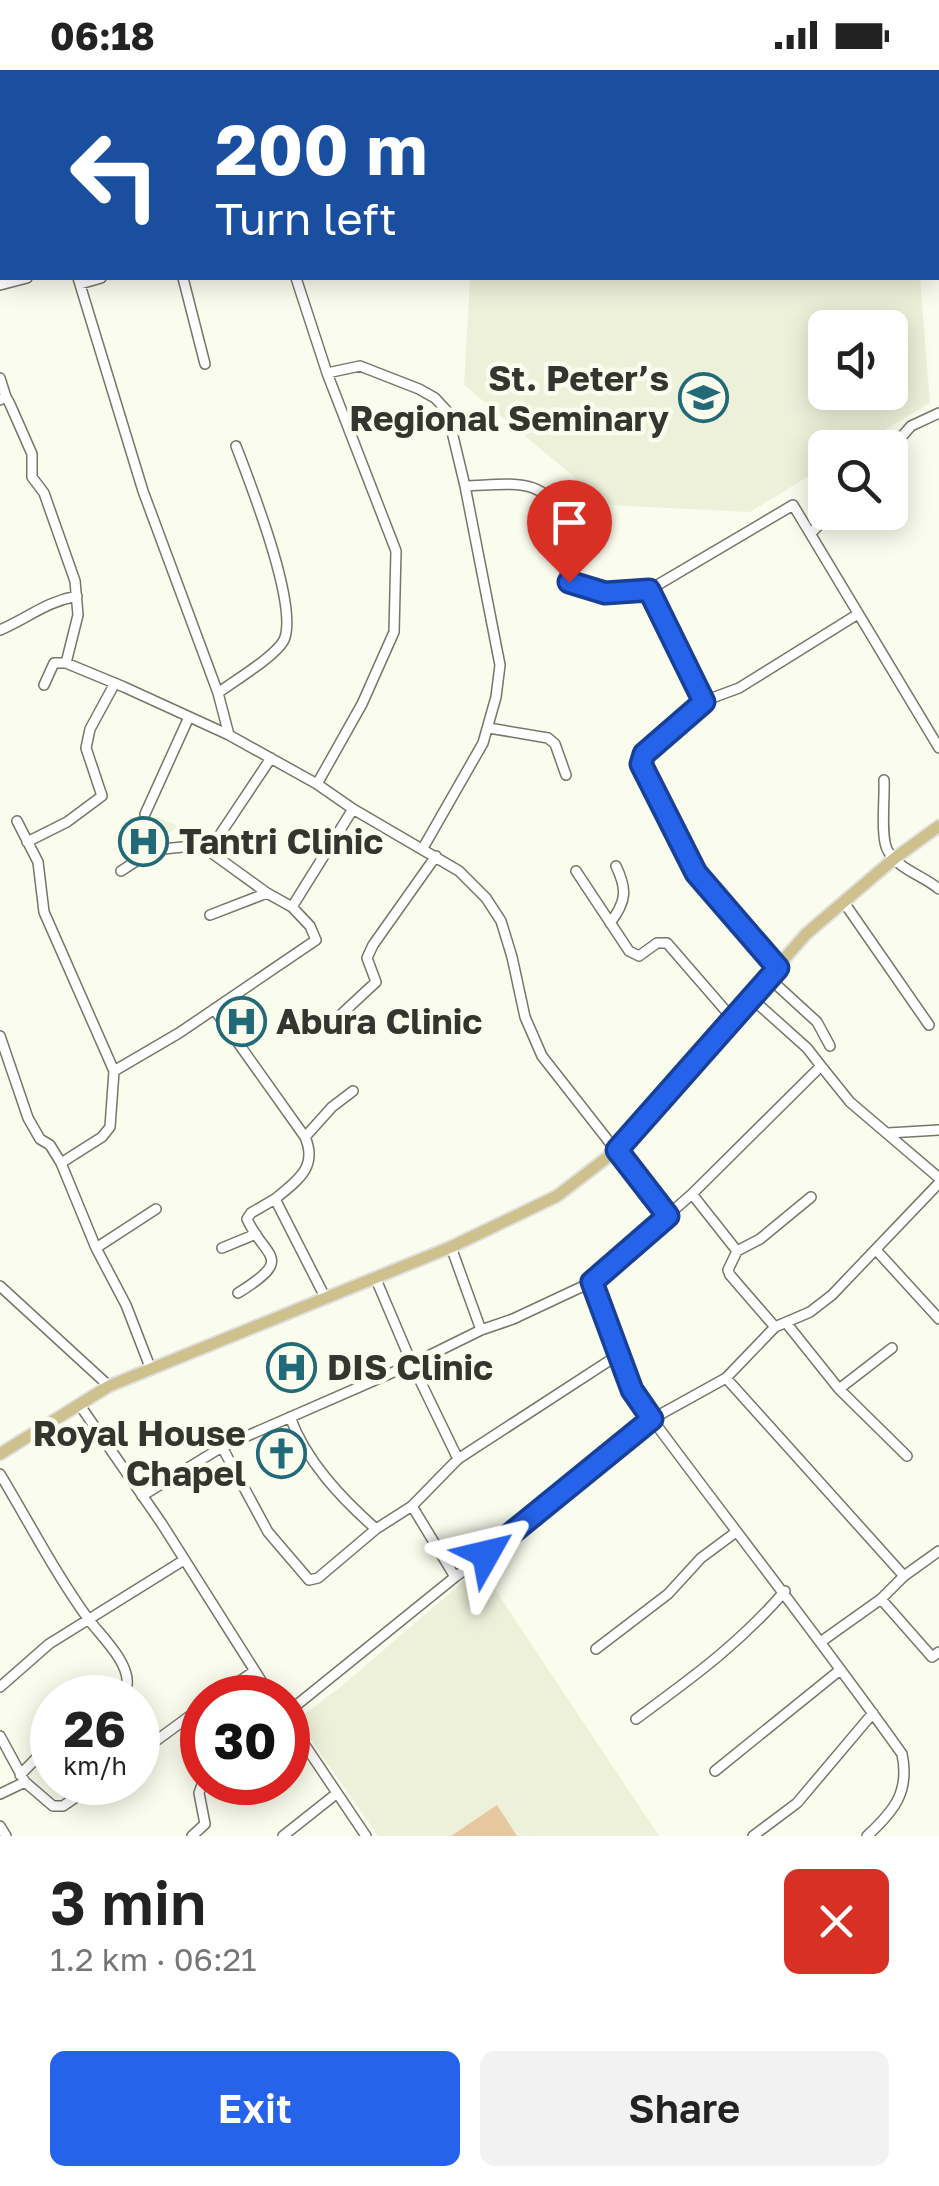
<!DOCTYPE html>
<html lang="en">
<head>
<meta charset="utf-8">
<style>
	:root { --surface:#fff; --page:#f2f2f2; --text:#222; --muted:#767676; --accent:#2563eb }
	body { margin:0; font-family:"Golos Text",sans-serif; background:var(--page); color:var(--text); height:100vh; display:flex; flex-direction:column; font-size:38px; white-space:nowrap }
	* { box-sizing:border-box; margin:0 }
	p { font-size:32px; color:var(--muted) }
	.icon { flex:none; width:55px; height:55px; fill:none; stroke:currentColor; stroke-width:2; stroke-linecap:round; stroke-linejoin:round }
	.map { position:relative; height:1766px; overflow:hidden }
	.details { display:flex; flex-direction:column; background:var(--surface); flex:1 }
	.details>* { flex:none }
	.top-card { position:absolute; left:0px; top:0px; width:940px; height:210px; box-shadow:0 5px 25px #0003; background:#1a4fa0; color:#fff; overflow:hidden }
	.tools { position:absolute; left:808px; top:240px; display:grid; gap:20px }
	.tools a { display:grid; place-items:center; width:100px; height:100px; border-radius:15px; background:var(--surface); box-shadow:0 5px 25px #0003; font-size:50px }
	.speed { position:absolute; left:30px; top:1605px; display:flex; gap:20px; font-size:50px; font-weight:700; text-align:center }
	.speed>* { display:grid; place-content:center; width:130px; height:130px; border-radius:50%; background:var(--surface); box-shadow:0 5px 25px #0003; line-height:1 }
	.speed small { font-size:25px; font-weight:400 }
	.speed .limit { border:15px solid #d22; background:#fff; color:#111 }
	.pin { position:absolute; display:grid; place-items:center; width:85px; height:85px; color:#fff; margin:-102px -42px; border-radius:50% 50% 50% 0; rotate:-45deg; box-shadow:0 0 10px #0007 }
	.pin .icon { rotate:45deg }
	.me { position:absolute; width:110px; margin:-55px; rotate:53deg; stroke-linejoin:round; filter:drop-shadow(0 0 8px #0008) }
	.turn { display:flex; align-items:center; gap:35px; height:210px; padding:0 50px; font-size:45px }
	.turn .icon { width:130px; height:130px; stroke-width:2.5 }
	.turn b { display:block; font-size:70px; line-height:85px }
	.round { display:grid; place-items:center; flex:none; width:105px; height:105px; border-radius:15px; background:var(--page) }
	.overview { display:flex; align-items:center; justify-content:space-between; height:170px; padding:0 50px }
	h1 { font-size:60px; font-weight:600; line-height:75px }
	.cta { display:flex; gap:20px; margin-top:auto; padding:20px 50px }
	.cta a { flex:1; height:115px; border-radius:15px; background:var(--accent); color:#fff; font-size:40px; font-weight:600; line-height:115px; text-align:center }
	.cta a+a { background:var(--page); color:var(--text) }
	.status { display:flex; justify-content:space-between; align-items:center; height:70px; padding:0 50px; background:var(--surface); direction:ltr }
	.status svg { height:28px; fill:currentColor }
	.map>svg:first-child { display:block }
	.built { fill:#eef1da; fill-rule:evenodd }
	.green { fill:#e7c79e }
	.lines { fill:none; stroke-linecap:round; stroke-linejoin:round }
	.minor-casing { stroke:#75776a; stroke-width:12 }
	.major-casing { stroke:#dfdfde; stroke-width:15 }
	.minor { stroke:#fff; stroke-width:9 }
	.major { stroke:#cec18e; stroke-width:11 }
	.route-casing { stroke:#184099; stroke-width:25 }
	.route { stroke:#2563eb; stroke-width:18 }
	.labels { text-anchor:middle; dominant-baseline:central; stroke-width:9; stroke-linejoin:round; paint-order:stroke }
	.poi-label { font-size:35px; font-weight:bold; fill:#34352f; stroke:#fafced; text-anchor:start }
</style>
</head>
<body>
<div class="status"><b>06:18</b><svg viewBox="0 0 49 12"><path d="M0 12V9h3v3zM5 12V6h3v6zM10 12V3h3v9zM15 12V0h3v12zM26 1h20v11H26zM47 4h2v5h-2z"/></svg></div>
<div class="map">
<svg width="939" height="1766" viewBox="0 0 939 1766">
	<rect width="100%" height="100%" fill="#fafced"/>
	<path class="built" d="M 482,0 L 735,0 L 737,2 L 482,2 Z
		M 470,208 L 920,208 L 930,333 L 856,377 L 825,378 L 825,396 L 750,442 L 608,435 L 464,315 ZM 825,258 L 890,258 L 890,322 L 825,322 Z
		M 131,747 L 141,751 L 157,747 L 178,756 L 141,785 L 120,757 Z
		M 480,1497 L 659,1766 L 378,1766 L 300,1654 L 303,1645 L 343,1615 Z"/>
	<path class="green" d="M 497,1735 L 517,1766 L 451,1766 Z"/>
	<g class="lines">
		<defs>
			<path id="minor" d="M 12,0 L 13,2
				M 136,0 L 137,2
				M 333,0 L 334,2
				M 785,0 L 791,2
				M 228,2 L 234,0
				M 821,2 L 821,0
				M 938,22 L 939,22
				M 78,208 L 143,421 L 218,623 L 229,665
				M 183,208 L 205,294
				M 296,208 L 327,303 L 396,481 L 394,562 L 362,634 L 317,714
				M 80,214 L 101,208
				M 0,215 L 27,208
				M 327,303 L 360,296 L 419,319 L 435,328 L 447,341 L 465,416
				M 0,308 L 6,327
				M 0,330 L 6,327 L 9,332 L 32,384 L 32,407 L 44,423 L 75,511 L 78,545 L 66,593
				M 890,380 L 911,356 L 939,343
				M 812,462 L 832,442
				M 649,520 L 704,631 L 739,618 L 858,544
				M 0,560 C 30,547 45,532 77,526
				M 44,615 L 54,593 L 66,593 L 124,617 L 229,665 L 317,714 L 353,739 L 459,801 L 486,828 L 501,851 L 512,887 L 525,947 L 542,986 L 668,1147
				M 218,623 C 234,611 276,586 284,570 C 299,536 250,413 236,376
				M 704,631 L 644,684 L 641,694 L 696,803 L 778,898
				M 489,658 L 548,668 L 555,674 L 566,705
				M 884,710 C 885,727 880,769 888,781 C 898,799 924,806 939,819
				M 145,744 L 189,647
				M 17,751 L 38,792 L 44,842 L 114,1001
				M 27,772 L 67,752 L 102,726 L 86,678 L 90,659 L 115,613
				M 423,778 L 483,673 L 496,627 L 500,595 L 465,416 C 507,415 555,403 559,458 C 561,477 561,494 569,512 L 614,524 L 649,520 L 793,435 L 939,678
				M 209,781 L 271,688
				M 576,801 L 629,881 L 639,886 L 657,873 L 667,873 L 732,948
				M 843,831 L 929,955
				M 292,837 L 353,739
				M 210,845 L 267,823
				M 610,853 C 627,831 627,819 616,796
				M 769,908 L 817,952 L 830,976
				M 214,939 L 305,1067 C 318,1097 298,1110 275,1129 L 325,1227
				M 333,952 L 376,912 L 367,888 L 373,875 L 436,786
				M 0,966 L 28,1048 L 40,1069 L 50,1075 L 61,1093 L 96,1178 L 126,1235 L 150,1297
				M 821,996 L 850,1032 L 939,1108
				M 888,1063 L 939,1060
				M 305,1067 L 332,1037 L 353,1021
				M 61,1093 L 102,1067 L 110,1057 L 114,1001 L 179,963 L 316,870 L 310,856 L 292,837 L 267,823 L 209,781 L 192,776 L 163,779 L 144,786 L 121,801
				M 692,1124 L 821,996 L 807,978 L 750,927
				M 451,1177 L 481,1260 L 513,1249 L 592,1212 L 692,1124 L 737,1181 L 760,1169 L 811,1127
				M 96,1178 L 156,1139
				M 222,1178 L 256,1164
				M 737,1181 L 728,1200 L 730,1205 L 775,1257
				M 877,1181 L 939,1249
				M 375,1207 L 412,1294 L 481,1260
				M 592,1212 L 631,1320 L 652,1349 L 726,1308 L 775,1257 L 810,1242 L 832,1225 L 939,1113
				M 0,1216 L 109,1316
				M 238,1223 C 296,1187 265,1189 247,1149 L 251,1143 L 275,1129
				M 787,1254 L 839,1319 L 892,1278
				M 726,1308 L 904,1506
				M 839,1319 L 907,1386
				M 79,1334 L 162,1454 L 272,1628
				M 290,1347 C 306,1391 341,1428 376,1459
				M 222,1377 L 268,1462 L 309,1510 L 318,1508 L 376,1459 L 412,1436
				M 0,1404 C 29,1452 56,1505 89,1550 C 102,1567 130,1593 127,1615 L 108,1628
				M 142,1426 L 222,1377 L 412,1294 L 458,1389
				M 455,1507 L 518,1461 L 652,1349 C 735,1461 821,1570 902,1684 C 910,1722 894,1741 867,1766
				M 881,1529 L 932,1587 L 939,1582
				M 822,1571 L 881,1529 L 904,1506 L 939,1481
				M 596,1579 L 668,1524 L 701,1488 L 736,1462
				M 0,1617 L 49,1574 L 184,1490
				M 216,1628 L 253,1602
				M 288,1642 L 455,1507 L 412,1436 L 458,1389 L 618,1285
				M 636,1649 C 693,1607 738,1575 785,1521
				M 288,1650 L 366,1766
				M 0,1666 L 25,1712 L 53,1736 L 63,1736 L 98,1712
				M 138,1684 L 202,1637
				M 715,1701 L 840,1600
				M 20,1705 L 52,1672
				M 0,1724 L 25,1712
				M 0,1756 L 6,1766
				M 192,1766 L 205,1754 L 199,1723 L 203,1712
				M 283,1766 L 336,1724
				M 753,1766 L 797,1733 L 873,1643"/>
			<path id="major" d="M 0,1384 L 109,1316 L 451,1177 L 557,1126 L 617,1080 L 806,864 L 895,788 L 939,756"/>
		</defs>
		<use href="#minor" class="minor-casing"/>
		<use href="#major" class="major-casing"/>
		<use href="#minor" class="minor"/>
		<use href="#major" class="major"/>
	</g>
	<g class="lines">
		<defs>
			<path id="route" d="M 486,1484 L 652,1349 L 632,1320 L 592,1212 L 668,1146 L 617,1080 L 778,898 L 696,803 L 641,694 L 644,684 L 704,632 L 649,520 L 605,523 L 569,512"/>
		</defs>
		<use href="#route" class="route-casing"/>
		<use href="#route" class="route"/>
	</g>
	<defs>
		<symbol id="university-ring" viewBox="-11 -11 22 22"><circle r="9.5" fill="#fafced" stroke="#236a78" stroke-width="1.5"/><path d="M0-5L7-2L0 1L-7-2ZM-4 1L0 2.5L4 1V4Q0 6-4 4Z" fill="#236a78"/></symbol>
		<symbol id="hospital-ring" viewBox="-11 -11 22 22"><circle r="9.5" fill="#fafced" stroke="#236a78" stroke-width="1.5"/><path d="M-5-5h3v3.5h4V-5h3V5h-3V1.5h-4V5h-3Z" fill="#236a78"/></symbol>
		<symbol id="church-ring" viewBox="-11 -11 22 22"><circle r="9.5" fill="#fafced" stroke="#236a78" stroke-width="1.5"/><path d="M-1.2-6h2.4v3.5h3.3v2.4h-3.3V6h-2.4V-.1h-3.3v-2.4h3.3Z" fill="#236a78"/></symbol>
	</defs>
	<g fill-rule="evenodd">
		<use href="#university-ring" x="676" y="300" width="55" height="55"/>
		<use href="#hospital-ring" x="116" y="744" width="55" height="55"/>
		<use href="#hospital-ring" x="214" y="924" width="55" height="55"/>
		<use href="#hospital-ring" x="264" y="1270" width="55" height="55"/>
		<use href="#church-ring" x="254" y="1356" width="55" height="55"/>
	</g>
	<g class="labels">
		<g class="poi-label">
			<text x="669" y="308" text-anchor="end">St. Peter’s<tspan x="669" dy="40">Regional Seminary</tspan></text>
			<text x="179" y="771">Tantri Clinic</text>
			<text x="276" y="951">Abura Clinic</text>
			<text x="327" y="1297">DIS Clinic</text>
			<text x="246" y="1363" text-anchor="end">Royal House<tspan x="246" dy="40">Chapel</tspan></text>
		</g>
	</g>
</svg>
<div class="tools">
<a><svg class="icon" aria-label="sound" viewBox="0 0 24 24"><path d="M4 9h4l5-4v14l-5-4H4zM17 9q2 3 0 6"/></svg></a>
<a><svg class="icon" aria-label="search" viewBox="0 0 24 24"><circle cx="10" cy="10" r="6"/><path d="M15 15l6 6"/></svg></a>
</div>
<div class="speed"><div>26<small>km/h</small></div><div class="limit">30</div></div>
<div class="pin" style="left:569px;top:512px;background:#d93025"><svg class="icon" aria-label="arrive" viewBox="0 0 24 24"><path d="M6 21V4h12l-3 4 3 4H6"/></svg></div>
<svg class="me" style="left:486px;top:1484px" viewBox="-20 -20 40 40"><path d="M0-17L14 15 0 8-14 15z" fill="#2563eb" stroke="#fff" stroke-width="4"/></svg>
<div class="top-card">
<div class="turn"><svg class="icon" aria-label="left" viewBox="0 0 24 24"><path d="M17 20v-9H6M10 6l-5 5 5 5"/></svg><div><b>200 m</b>Turn left</div></div>
</div>
</div>
<section class="details">
<div class="overview"><div><h1>3 min</h1><p>1.2 km · 06:21</p></div><a class="round" style="background:#d93025;color:#fff"><svg class="icon" aria-label="close" viewBox="0 0 24 24"><path d="M6 6l12 12M18 6L6 18"/></svg></a></div>
<div class="cta"><a>Exit</a><a>Share</a></div>
</section>
</body>
</html>
